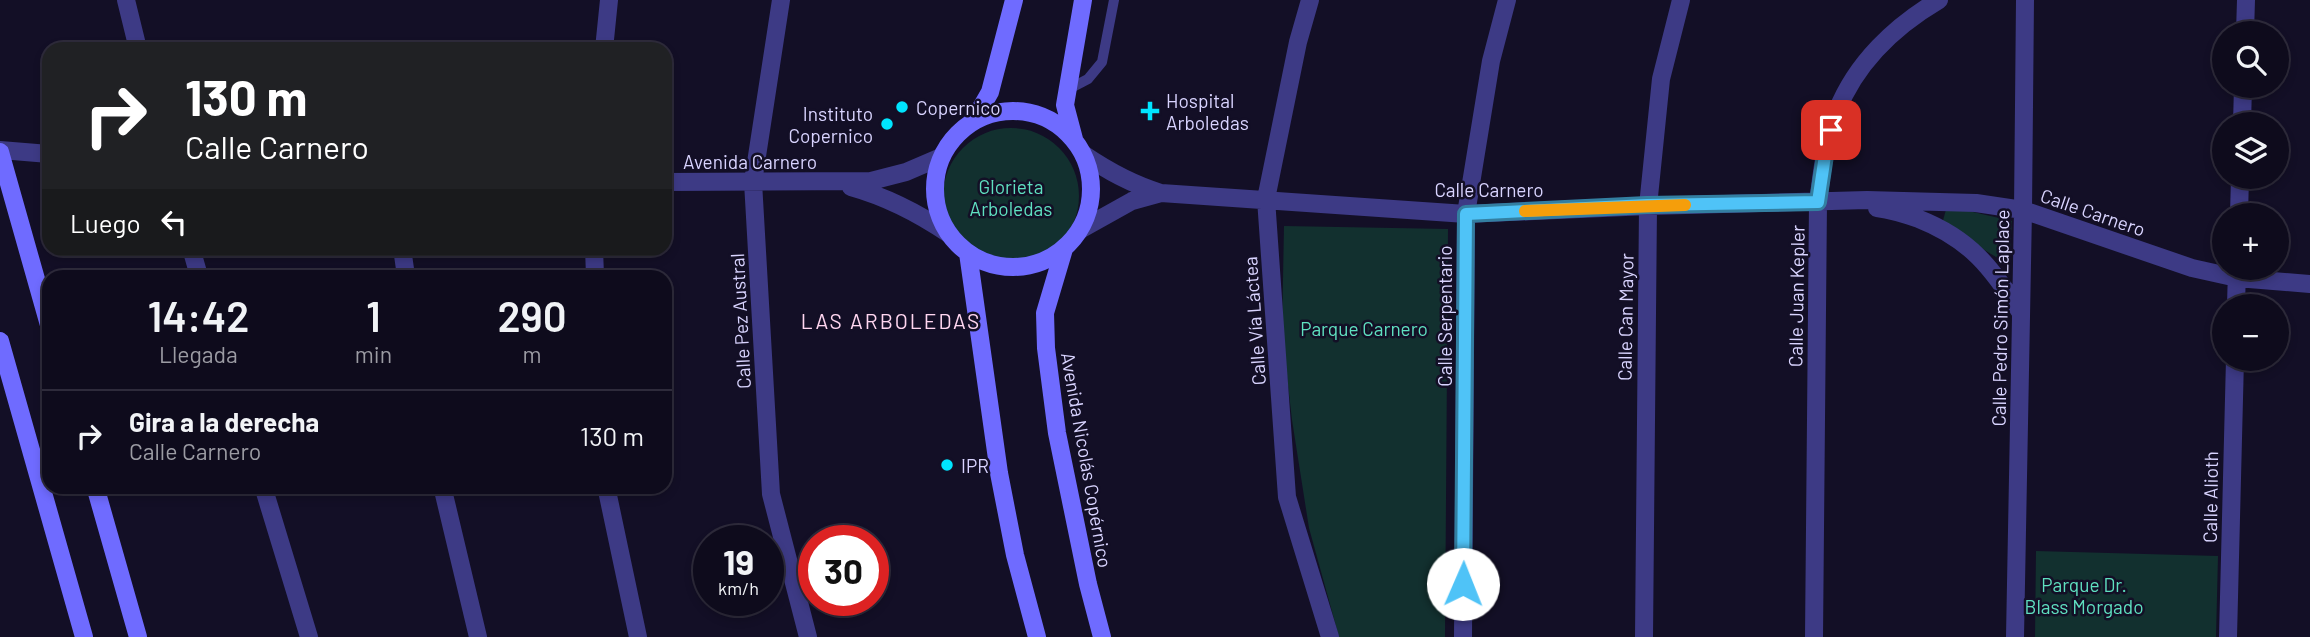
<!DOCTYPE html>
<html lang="es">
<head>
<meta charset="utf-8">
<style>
	:root { --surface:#0e0b1c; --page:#171425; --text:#f1f3f6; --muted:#9b9ba3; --line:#2e2b3b }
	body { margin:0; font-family:Barlow,sans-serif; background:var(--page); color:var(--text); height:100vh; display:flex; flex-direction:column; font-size:26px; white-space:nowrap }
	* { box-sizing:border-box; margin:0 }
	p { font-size:23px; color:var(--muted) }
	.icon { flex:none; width:38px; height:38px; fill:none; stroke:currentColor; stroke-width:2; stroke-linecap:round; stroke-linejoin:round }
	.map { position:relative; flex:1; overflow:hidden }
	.side { position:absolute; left:42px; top:270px; width:630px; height:224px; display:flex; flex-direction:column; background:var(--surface); border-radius:21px; box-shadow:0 4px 10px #0003,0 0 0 2px var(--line) }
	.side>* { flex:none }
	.hud { position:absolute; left:42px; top:42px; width:630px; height:214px; border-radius:21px; box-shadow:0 4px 10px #0003,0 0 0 2px var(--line); background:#202124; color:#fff; overflow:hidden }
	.controls { position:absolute; left:2212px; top:21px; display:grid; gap:14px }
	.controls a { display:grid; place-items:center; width:77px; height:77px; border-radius:50%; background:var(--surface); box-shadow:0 4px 10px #0003,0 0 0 2px var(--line); font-size:35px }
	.speed { position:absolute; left:693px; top:525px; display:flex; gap:14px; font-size:35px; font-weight:700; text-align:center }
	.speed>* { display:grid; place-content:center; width:91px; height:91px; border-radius:50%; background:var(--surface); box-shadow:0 4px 10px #0003,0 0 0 2px var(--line); line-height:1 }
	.speed small { font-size:18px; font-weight:400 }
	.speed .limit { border:10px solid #d22; background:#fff; color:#111 }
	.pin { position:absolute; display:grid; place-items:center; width:60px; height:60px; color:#fff; margin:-30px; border-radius:14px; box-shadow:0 4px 10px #0006 }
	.me { position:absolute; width:77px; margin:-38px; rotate:1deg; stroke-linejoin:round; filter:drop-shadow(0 0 5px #0008) }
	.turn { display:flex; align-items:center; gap:24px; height:147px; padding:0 28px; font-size:32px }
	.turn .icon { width:91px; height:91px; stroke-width:2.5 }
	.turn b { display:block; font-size:49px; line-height:60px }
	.then { display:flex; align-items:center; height:66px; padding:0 28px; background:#0003; gap:14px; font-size:26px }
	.eta { display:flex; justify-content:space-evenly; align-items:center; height:119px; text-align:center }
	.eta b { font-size:42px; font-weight:600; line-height:49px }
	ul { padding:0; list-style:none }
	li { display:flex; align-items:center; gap:21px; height:91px; padding:0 28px; border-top:2px solid var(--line) }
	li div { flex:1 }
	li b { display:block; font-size:26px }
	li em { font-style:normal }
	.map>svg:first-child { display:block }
	.green { fill:#12302f }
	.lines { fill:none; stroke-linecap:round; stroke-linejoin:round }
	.lane { stroke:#3d3a85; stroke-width:10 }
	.street { stroke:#3d3a85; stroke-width:18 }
	.secondary { stroke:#6f6bff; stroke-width:18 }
	.route-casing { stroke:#337fa1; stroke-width:18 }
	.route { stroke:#4fc3f7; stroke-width:12 }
	.slow { stroke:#f59e0b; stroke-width:12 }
	.poi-dot { fill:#00e5ff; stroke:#130f26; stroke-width:2.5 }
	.labels { text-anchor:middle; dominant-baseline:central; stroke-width:5; stroke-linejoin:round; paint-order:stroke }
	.poi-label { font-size:19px; fill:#d9d4ff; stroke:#130f26; text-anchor:start }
	.street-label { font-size:19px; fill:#d9d4ff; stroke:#130f26 }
	.park-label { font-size:19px; fill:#5fe0c0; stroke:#130f26 }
	.neighbourhood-label { font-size:21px; letter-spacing:2px; fill:#ffd6f0; stroke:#130f26 }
</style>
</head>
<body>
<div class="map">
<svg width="2310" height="637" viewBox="0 0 2310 637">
	<rect width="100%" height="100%" fill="#130f26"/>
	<path class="green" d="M943 196a68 68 0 1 1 136 0a68 68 0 1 1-136 0Z
		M 1947,206 L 2012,221 L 2009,265 L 1942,224 Z
		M 1284,226 L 1448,229 L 1445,637 L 1339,637 L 1309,528 L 1292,420 L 1282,332 Z
		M 2036,551 L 2218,556 L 2216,637 L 2035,637 Z"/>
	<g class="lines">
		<path class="lane" d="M 1067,90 L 1088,79 L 1102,62 L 1114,0"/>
		<path class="street" d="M 126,0 L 138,49
			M 781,0 L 753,182 L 771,494 L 808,637
			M 1310,0 L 1298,42 L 1266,199 L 1287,497 L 1330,637
			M 2245,33 L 2246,0
			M 604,49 L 609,0
			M 2242,124 L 2243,86
			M 0,150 L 49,154
			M 1083,154 C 1108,171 1131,184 1161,193 L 1466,214 L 1648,206 L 1867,200 L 1976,203 L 2023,210 L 2192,268 L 2237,278 L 2310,284
			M 665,182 L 871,181 L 906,172 L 941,157
			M 851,187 C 887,197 918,213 949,234
			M 1877,208 C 1892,210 1905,214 1919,219 C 1970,239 1992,268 2021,313
			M 2239,215 L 2240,177
			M 1080,230 L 1132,201 L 1161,193
			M 191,248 L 199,276
			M 402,248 L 406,276
			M 594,248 L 595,276
			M 2236,306 L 2237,268
			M 263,486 L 309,637
			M 442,486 L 478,637
			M 606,486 L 638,637
			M 1463,637 L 1466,214 L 1491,61 L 1507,0
			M 1644,637 L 1648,206 L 1661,79 L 1681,0
			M 1814,637 L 1818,202 C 1822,172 1825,140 1837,111 C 1856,63 1895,26 1939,0
			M 2015,637 L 2023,210 L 2025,0
			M 2228,637 L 2235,359"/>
		<path class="secondary" d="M935 189a78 78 0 1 1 156 0a78 78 0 1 1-156 0Z
			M 974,120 L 990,92 L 1014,0
			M 1074,139 L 1065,105 L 1083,0
			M 0,152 L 49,325
			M 1064,249 L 1045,313 L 1046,348 L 1057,433 L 1088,584 L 1102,637
			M 968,253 L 999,473 L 1015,555 L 1037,637
			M 0,341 L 84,637
			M 95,486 L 138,637"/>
	</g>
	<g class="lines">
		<defs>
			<path id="route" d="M 1463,584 L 1466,214 L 1647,205 L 1818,202 L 1826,149 L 1831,130"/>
		</defs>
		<use href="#route" class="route-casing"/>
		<use href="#route" class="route"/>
		<path class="slow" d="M 1525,211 L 1685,205"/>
	</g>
	<g class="poi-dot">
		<circle cx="902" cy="107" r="7"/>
		<path d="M1146.5 100.5h7v7h7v7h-7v7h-7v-7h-7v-7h7z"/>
		<circle cx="887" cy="124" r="7"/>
		<circle cx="947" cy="465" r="7"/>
	</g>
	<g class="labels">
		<g class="poi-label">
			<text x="1166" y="100">Hospital<tspan x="1166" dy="22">Arboledas</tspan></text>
			<text x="916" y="107">Copernico</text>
			<text x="873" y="113" text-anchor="end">Instituto<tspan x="873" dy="22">Copernico</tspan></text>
			<text x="961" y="465">IPR</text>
		</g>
		<g class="street-label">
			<text x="750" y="161">Avenida Carnero</text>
			<text x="1489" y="189">Calle Carnero</text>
			<text transform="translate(2093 212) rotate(19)">Calle Carnero</text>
			<text transform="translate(1796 296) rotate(-89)">Calle Juan Kepler</text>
			<text transform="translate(1444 316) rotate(-90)">Calle Serpentario</text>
			<text transform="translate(1625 317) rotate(-89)">Calle Can Mayor</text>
			<text transform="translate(2000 318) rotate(-89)">Calle Pedro Simón Laplace</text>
			<text transform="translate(740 321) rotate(-93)">Calle Pez Austral</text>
			<text transform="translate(1254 321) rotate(-94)">Calle Vía Láctea</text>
			<text transform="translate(1087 460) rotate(80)">Avenida Nicolás Copérnico</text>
			<text transform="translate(2210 497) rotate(-89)">Calle Alioth</text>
		</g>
		<g class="park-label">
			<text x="1011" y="186">Glorieta<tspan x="1011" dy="22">Arboledas</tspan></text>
			<text x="1364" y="328">Parque Carnero</text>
			<text x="2084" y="584">Parque Dr.<tspan x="2084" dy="22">Blass Morgado</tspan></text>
		</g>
		<g class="neighbourhood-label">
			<text x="891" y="320">LAS ARBOLEDAS</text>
		</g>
	</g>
</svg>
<div class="controls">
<a><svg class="icon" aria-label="search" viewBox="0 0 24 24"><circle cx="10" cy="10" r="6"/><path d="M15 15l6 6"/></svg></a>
<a><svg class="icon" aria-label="layers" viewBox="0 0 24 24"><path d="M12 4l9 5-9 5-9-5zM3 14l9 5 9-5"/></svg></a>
<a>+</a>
<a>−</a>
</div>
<div class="speed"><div>19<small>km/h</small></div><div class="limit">30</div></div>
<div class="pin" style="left:1831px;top:130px;background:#d93025"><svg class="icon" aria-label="arrive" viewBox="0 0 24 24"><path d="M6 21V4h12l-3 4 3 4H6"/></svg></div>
<svg class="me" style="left:1463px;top:584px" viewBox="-20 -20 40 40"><circle r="19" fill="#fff"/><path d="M0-13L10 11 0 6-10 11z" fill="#4fc3f7"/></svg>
<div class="hud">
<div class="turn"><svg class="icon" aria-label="right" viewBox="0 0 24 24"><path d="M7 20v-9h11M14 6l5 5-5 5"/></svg><div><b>130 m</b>Calle Carnero</div></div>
<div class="then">Luego<svg class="icon" aria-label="left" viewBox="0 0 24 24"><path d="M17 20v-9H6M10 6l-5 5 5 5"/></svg></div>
</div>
<section class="side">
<div class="eta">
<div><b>14:42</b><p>Llegada</p></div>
<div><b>1</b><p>min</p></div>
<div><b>290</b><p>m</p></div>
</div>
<ul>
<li><svg class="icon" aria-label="right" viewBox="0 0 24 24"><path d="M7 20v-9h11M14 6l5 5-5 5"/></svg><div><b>Gira a la derecha</b><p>Calle Carnero</p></div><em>130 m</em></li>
</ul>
</section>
</div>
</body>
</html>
